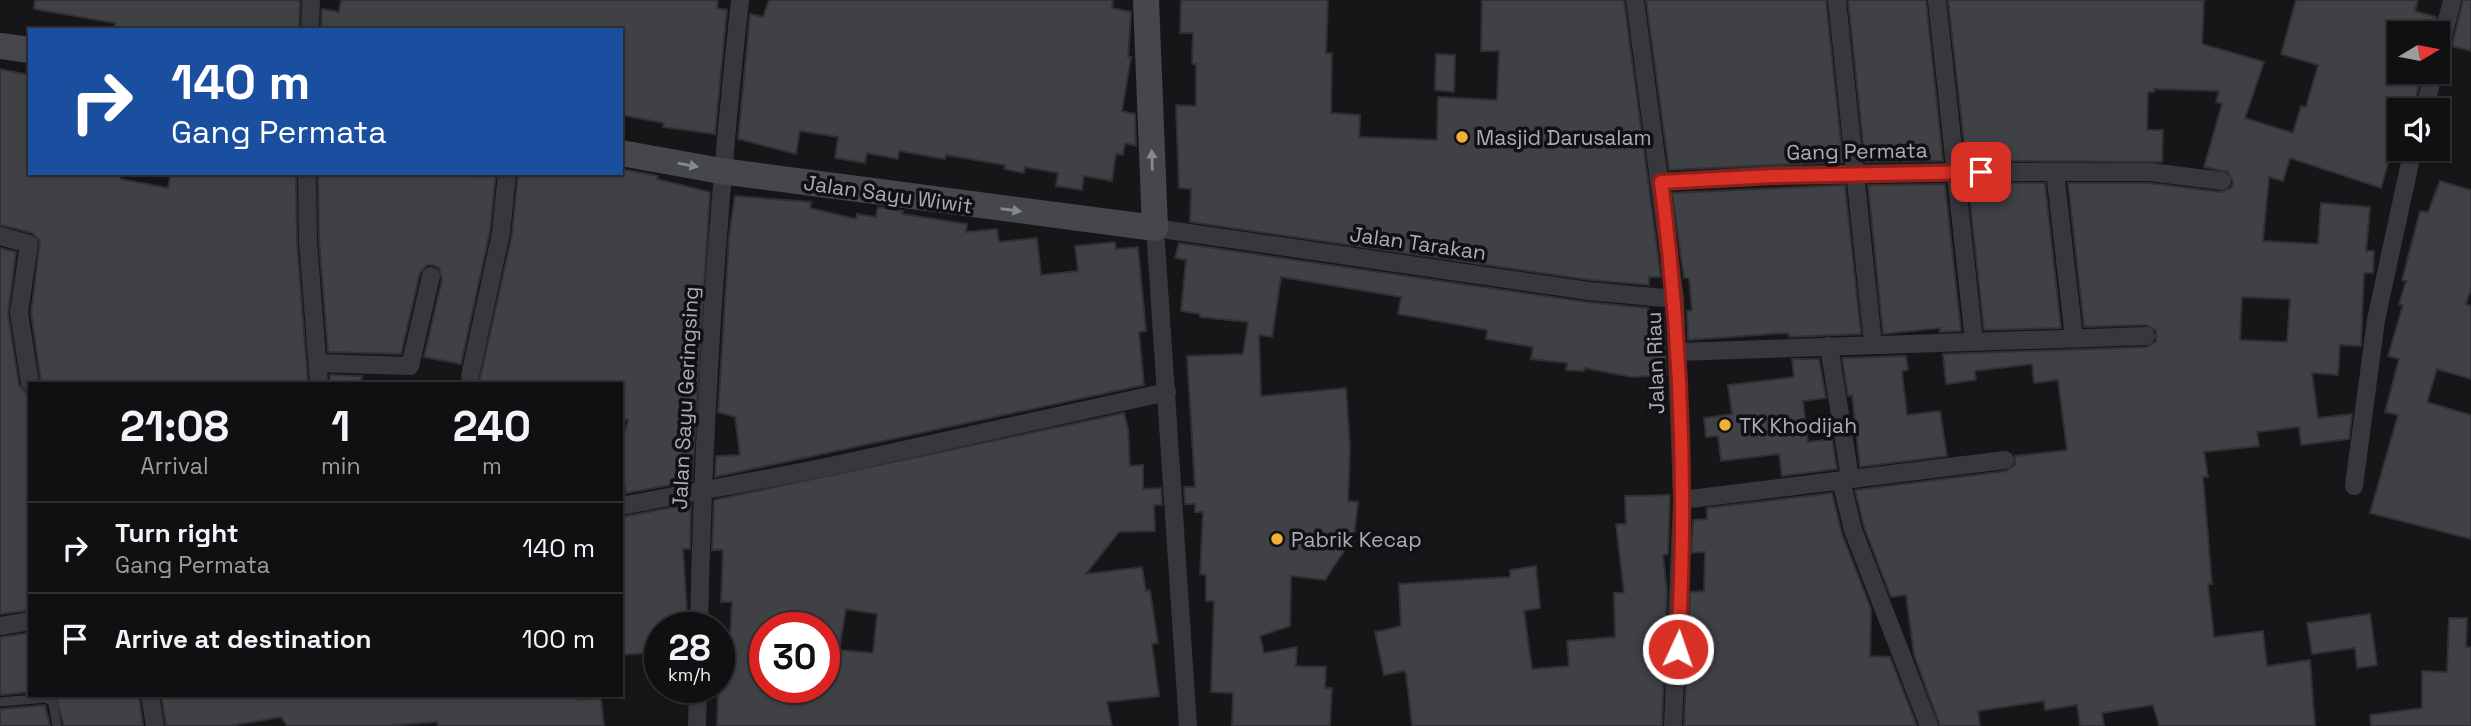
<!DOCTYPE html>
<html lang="en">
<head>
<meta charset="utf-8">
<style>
	:root { --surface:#101012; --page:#19191b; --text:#f1f3f6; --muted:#9c9d9f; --line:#303032 }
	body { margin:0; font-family:"Space Grotesk",sans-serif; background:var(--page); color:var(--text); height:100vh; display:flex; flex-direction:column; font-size:26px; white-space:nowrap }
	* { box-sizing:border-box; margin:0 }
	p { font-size:23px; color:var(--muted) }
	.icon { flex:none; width:38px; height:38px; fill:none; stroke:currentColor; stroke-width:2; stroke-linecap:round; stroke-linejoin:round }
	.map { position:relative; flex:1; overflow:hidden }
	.details { position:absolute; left:28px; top:382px; width:595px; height:315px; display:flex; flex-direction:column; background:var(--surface); border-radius:0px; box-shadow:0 2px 5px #0004,0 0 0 2px var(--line) }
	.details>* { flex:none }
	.top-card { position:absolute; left:28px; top:28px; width:595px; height:147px; border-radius:0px; box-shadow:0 2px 5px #0004,0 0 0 2px var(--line); background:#1a4fa0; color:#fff; overflow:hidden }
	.needle { width:46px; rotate:80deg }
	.tools { position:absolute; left:2387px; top:21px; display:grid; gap:14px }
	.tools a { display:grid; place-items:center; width:63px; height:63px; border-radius:0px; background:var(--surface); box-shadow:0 2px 5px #0004,0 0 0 2px var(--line); font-size:35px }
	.speed { position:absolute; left:644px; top:612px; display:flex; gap:14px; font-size:35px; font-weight:700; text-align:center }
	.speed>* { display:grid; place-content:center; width:91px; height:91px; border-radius:50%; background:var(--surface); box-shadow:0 2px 5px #0004,0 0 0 2px var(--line); line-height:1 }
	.speed small { font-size:18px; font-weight:400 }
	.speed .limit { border:10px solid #d22; background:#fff; color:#111 }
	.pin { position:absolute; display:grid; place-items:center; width:60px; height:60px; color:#fff; margin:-30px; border-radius:14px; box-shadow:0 4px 10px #0006 }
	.me { position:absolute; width:77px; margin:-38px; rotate:3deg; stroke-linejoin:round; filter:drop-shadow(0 0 5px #0008) }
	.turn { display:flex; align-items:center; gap:24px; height:147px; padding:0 28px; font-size:32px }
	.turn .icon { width:91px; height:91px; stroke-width:2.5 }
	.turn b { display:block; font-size:49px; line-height:60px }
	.eta { display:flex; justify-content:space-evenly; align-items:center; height:119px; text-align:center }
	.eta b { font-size:42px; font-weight:600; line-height:49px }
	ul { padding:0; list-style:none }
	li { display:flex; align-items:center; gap:21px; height:91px; padding:0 28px; border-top:2px solid var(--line) }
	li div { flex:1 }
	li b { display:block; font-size:26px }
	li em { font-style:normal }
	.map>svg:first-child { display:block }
	.building { fill:#404145; stroke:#303034; stroke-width:2; fill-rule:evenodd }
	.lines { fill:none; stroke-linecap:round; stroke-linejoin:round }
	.service { stroke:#37383d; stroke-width:9 }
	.minor { stroke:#37383d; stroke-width:18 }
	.secondary { stroke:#45474d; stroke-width:26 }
	.oneway { fill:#858993 }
	.route-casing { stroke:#8d1f18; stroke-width:18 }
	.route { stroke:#d93025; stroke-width:12 }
	.poi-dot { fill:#f2b134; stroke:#111113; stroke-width:2.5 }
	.labels { text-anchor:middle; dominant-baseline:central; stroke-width:7; stroke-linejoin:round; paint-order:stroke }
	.poi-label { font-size:21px; fill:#a8adb8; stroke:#111113; text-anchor:start }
	.street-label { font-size:21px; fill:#a8adb8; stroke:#111113 }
</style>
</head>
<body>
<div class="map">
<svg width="2471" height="726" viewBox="0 0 2471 726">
	<rect width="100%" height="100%" fill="#161618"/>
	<path class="building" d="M 35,0 L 300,0 L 299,30 L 174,27 L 174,30 L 114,30 L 115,23 L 34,9 Z
		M 341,0 L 718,0 L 717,8 L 727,10 L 715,134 L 663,127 L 664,123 L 621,115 L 621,30 L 321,30 L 322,9 L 339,12 Z
		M 769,0 L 1113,0 L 1112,8 L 1131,12 L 1128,57 L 1131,57 L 1122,111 L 1135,114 L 1136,146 L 1125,143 L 1123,155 L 1116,154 L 1112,181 L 1084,176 L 1082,190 L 1056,186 L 1058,173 L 1025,167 L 1024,173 L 1004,169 L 1005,165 L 946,155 L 945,159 L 899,151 L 898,159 L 867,153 L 865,163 L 835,158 L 838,137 L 800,131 L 796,154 L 738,139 L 750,14 L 763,17 Z
		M 1181,0 L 1328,0 L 1326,53 L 1332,53 L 1331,113 L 1360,115 L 1359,137 L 1437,140 L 1438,97 L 1497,100 L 1499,51 L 1481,51 L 1482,0 L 1624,0 L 1661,277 L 1649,277 L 1649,285 L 1590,280 L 1190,222 L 1191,189 L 1179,188 L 1176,105 L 1196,106 L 1196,64 L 1192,64 L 1193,33 L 1180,33 Z
		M 1646,0 L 1826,0 L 1843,162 L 1669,170 Z
		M 1848,0 L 1926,0 L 1943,161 L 1865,162 Z
		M 1948,0 L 2204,0 L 2202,44 L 2264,62 L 2245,118 L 2293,133 L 2301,106 L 2306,107 L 2318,65 L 2281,54 L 2296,0 L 2418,0 L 2415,11 L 2436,17 L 2432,33 L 2399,33 L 2399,72 L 2422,72 L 2413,110 L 2399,110 L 2399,147 L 2393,145 L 2381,188 L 2290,158 L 2283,181 L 2269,177 L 2263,241 L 2318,244 L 2321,203 L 2370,207 L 2366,251 L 2374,251 L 2373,273 L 2364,273 L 2361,346 L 2340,345 L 2338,375 L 2312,373 L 2318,418 L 2352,414 L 2349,439 L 2301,445 L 2299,427 L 2257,432 L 2259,446 L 2204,452 L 2208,477 L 2203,477 L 2212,584 L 2208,584 L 2214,637 L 2263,631 L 2267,666 L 2310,660 L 2315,726 L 2159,726 L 2153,705 L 2102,713 L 2104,726 L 2080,726 L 2077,705 L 2045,710 L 2044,701 L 1978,711 L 1980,726 L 1940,726 L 1914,655 L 1906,595 L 1891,597 L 1864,527 L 1855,490 L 2006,471 L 2015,465 L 2015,456 L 2067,450 L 2058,380 L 2034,383 L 2032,364 L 1975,371 L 1976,380 L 1946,384 L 1943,354 L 2146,347 L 2156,342 L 2156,331 L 2146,325 L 2084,327 L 2068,183 L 2149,183 L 2221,192 L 2231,188 L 2233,182 L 2228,172 L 2204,167 L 2222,104 L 2216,102 L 2219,91 L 2154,89 L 2154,92 L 2148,92 L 2147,130 L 2163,130 L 2162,162 L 1966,161 ZM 2242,297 L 2290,299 L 2287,342 L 2240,340 Z
		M 2463,0 L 2471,0 L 2471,51 L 2452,46 Z
		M 1436,54 L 1455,55 L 1454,92 L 1435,90 Z
		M 0,69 L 30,75 L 30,173 L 122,173 L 121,179 L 168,188 L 171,173 L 296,173 L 297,243 L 308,383 L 41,383 L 31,313 L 40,241 L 32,233 L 0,225 Z
		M 621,169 L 658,176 L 657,179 L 710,192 L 692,481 L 626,493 L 621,464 L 621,447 L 628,420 L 621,418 L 625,383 L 479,383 L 512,235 L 518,173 L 621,173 Z
		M 318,173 L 460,173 L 481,177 L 482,173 L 496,173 L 490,231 L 461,364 L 424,357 L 442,279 L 439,268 L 433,265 L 427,265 L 420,273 L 401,354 L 328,352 L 319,241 Z
		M 2440,181 L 2471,190 L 2471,289 L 2466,304 L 2471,306 L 2471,379 L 2437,369 L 2427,402 L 2471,415 L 2471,539 L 2370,513 L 2398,415 L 2385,412 L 2399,359 L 2388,356 L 2403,305 L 2399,304 L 2406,281 L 2402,280 L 2420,211 L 2428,212 Z
		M 1968,183 L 2045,183 L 2061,328 L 1984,330 Z
		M 1945,184 L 1961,331 L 1940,332 L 1940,328 L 1883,334 L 1868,185 Z
		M 1845,185 L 1861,334 L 1789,337 L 1788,333 L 1688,340 L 1687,311 L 1692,310 L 1689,278 L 1684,278 L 1672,193 Z
		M 735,196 L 811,202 L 810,208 L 856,219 L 857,214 L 876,217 L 878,207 L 903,211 L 902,214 L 967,224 L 966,232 L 997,229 L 999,242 L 1037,238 L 1041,275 L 1078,271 L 1075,246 L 1115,242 L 1116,249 L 1138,247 L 1146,331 L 1139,332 L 1144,385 L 715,477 L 716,456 L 740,455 L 735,417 L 718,412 L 729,236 Z
		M 1179,243 L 1587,302 L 1648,308 L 1648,313 L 1664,312 L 1666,375 L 1632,377 L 1584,368 L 1584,371 L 1566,370 L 1567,363 L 1531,359 L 1533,347 L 1486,339 L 1487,330 L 1398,314 L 1401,297 L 1281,277 L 1272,337 L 1259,335 L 1261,396 L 1346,388 L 1350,448 L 1348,501 L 1358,502 L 1354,536 L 1325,580 L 1291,576 L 1290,626 L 1260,636 L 1264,653 L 1297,647 L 1296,666 L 1326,667 L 1325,688 L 1332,688 L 1330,726 L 1232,726 L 1233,693 L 1211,692 L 1214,601 L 1206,601 L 1206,575 L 1200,574 L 1203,512 L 1195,512 L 1195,504 L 1185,504 L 1184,487 L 1195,487 L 1187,356 L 1243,354 L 1248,322 L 1200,317 L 1200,314 L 1181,311 L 1186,260 L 1175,258 Z
		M 0,248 L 16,252 L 8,314 L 19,385 L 27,394 L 30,438 L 30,610 L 0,614 Z
		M 1906,356 L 1908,370 L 1902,371 L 1907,415 L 1940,411 L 1947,456 L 1860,467 L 1852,395 L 1848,396 L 1842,358 Z
		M 1792,359 L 1819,359 L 1826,398 L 1803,401 L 1808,442 L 1832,439 L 1837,469 L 1782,476 L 1779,454 L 1721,461 L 1718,436 L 1706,437 L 1704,418 L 1732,414 L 1728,385 L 1794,377 Z
		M 330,375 L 362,376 L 361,383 L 330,383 Z
		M 1124,413 L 1128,429 L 1130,466 L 1143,465 L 1143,489 L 1161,488 L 1162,505 L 1154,505 L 1155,531 L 1119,532 L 1086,574 L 1142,567 L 1146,591 L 1150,590 L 1158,643 L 1152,644 L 1159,696 L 1107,702 L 1112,726 L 717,726 L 720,635 L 730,635 L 732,602 L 721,602 L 723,550 L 712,550 L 714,500 ZM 846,609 L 877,614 L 873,653 L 839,650 ZM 780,625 L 824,628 L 824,688 L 765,688 L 765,628 L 780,628 Z
		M 1832,493 L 1842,534 L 1871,609 L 1870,656 L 1890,657 L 1917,726 L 1684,726 L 1690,592 L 1704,591 L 1705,552 L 1691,553 L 1693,520 L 1707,519 L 1707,508 Z
		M 1670,495 L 1668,554 L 1663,555 L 1667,592 L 1662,726 L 1412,726 L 1406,674 L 1404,671 L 1384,675 L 1375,632 L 1401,626 L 1399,584 L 1510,577 L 1510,570 L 1536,566 L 1540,608 L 1524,611 L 1532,669 L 1569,666 L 1567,641 L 1615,637 L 1614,593 L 1624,593 L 1616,524 L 1626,524 L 1625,496 Z
		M 691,504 L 690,549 L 683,549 L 688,628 L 660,628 L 660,652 L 622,655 L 621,517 Z
		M 2370,614 L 2377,665 L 2357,668 L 2355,648 L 2312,654 L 2307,623 Z
		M 2449,618 L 2467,618 L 2466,647 L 2471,647 L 2471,726 L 2371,726 L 2370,715 L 2422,708 L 2422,671 L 2447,672 Z
		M 30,633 L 30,692 L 0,695 L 0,637 Z
		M 69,695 L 139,695 L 143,726 L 64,726 L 56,697 Z
		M 161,695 L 578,695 L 578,700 L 601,698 L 604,726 L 438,726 L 437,722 L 386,726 L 287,726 L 281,717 L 230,726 L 166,726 Z
		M 45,705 L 50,726 L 0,726 L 0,709 Z"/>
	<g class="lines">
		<path class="service" d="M 0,702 L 47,698 L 53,703 L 57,726"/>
		<path class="minor" d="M 1635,0 L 1675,299 L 1682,500 L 1673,726
			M 1837,0 L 1873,344
			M 1937,0 L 1974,341
			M 310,30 L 311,0
			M 2438,57 L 2452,0
			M 2424,110 L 2434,72
			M 2055,172 L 2074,338
			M 307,173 L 308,242 L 319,383
			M 1661,182 L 1774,175 L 1956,172 L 2150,172 L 2222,181
			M 0,236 L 29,244 L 19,313 L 30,383
			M 1829,346 L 1850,478
			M 1678,352 L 2146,336
			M 318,363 L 410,366 L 431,276
			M 470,376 L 501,233 L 507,173
			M 1841,480 L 1853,530 L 1929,726
			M 2354,486 L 2376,320 L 2413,149
			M 1682,500 L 2005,460
			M 621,506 L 817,469 L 1167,392
			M 0,626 L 30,621
			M 699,628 C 703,418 717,209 740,0
			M 150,695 L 155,726
			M 697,726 L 698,688
			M 1188,726 L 1155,228 L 1589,291 L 1675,299"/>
		<path class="secondary" d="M 0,46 L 30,50
			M 621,153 L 721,171 L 1155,228 L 1146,0"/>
	</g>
	<defs><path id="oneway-solid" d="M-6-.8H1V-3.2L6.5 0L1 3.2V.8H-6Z" transform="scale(1.75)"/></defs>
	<g class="oneway">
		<use href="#oneway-solid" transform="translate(1152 160) rotate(-92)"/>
		<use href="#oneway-solid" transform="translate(688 165) rotate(10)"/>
		<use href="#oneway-solid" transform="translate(1011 210) rotate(8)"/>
	</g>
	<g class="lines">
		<defs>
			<path id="route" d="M 1678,649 C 1687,493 1681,336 1661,182 L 1774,176 L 1981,172"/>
		</defs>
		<use href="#route" class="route-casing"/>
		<use href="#route" class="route"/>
	</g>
	<g class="poi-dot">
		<circle cx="1462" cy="137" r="7"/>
		<circle cx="1725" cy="425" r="7"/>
		<circle cx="1277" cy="539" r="7"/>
	</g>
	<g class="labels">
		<g class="poi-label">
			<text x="1476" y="137">Masjid Darusalam</text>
			<text x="1739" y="425">TK Khodijah</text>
			<text x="1291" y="539">Pabrik Kecap</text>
		</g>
		<g class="street-label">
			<text transform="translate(1857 151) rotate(-1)">Gang Permata</text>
			<text transform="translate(888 194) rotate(8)">Jalan Sayu Wiwit</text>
			<text transform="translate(1418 243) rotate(8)">Jalan Tarakan</text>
			<text transform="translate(1655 363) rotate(-92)">Jalan Riau</text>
			<text transform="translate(685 398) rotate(-87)">Jalan Sayu Geringsing</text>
		</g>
	</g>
</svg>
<div class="tools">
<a><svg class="needle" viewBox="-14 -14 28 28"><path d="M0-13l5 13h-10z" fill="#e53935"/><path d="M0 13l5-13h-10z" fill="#9c9d9f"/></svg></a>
<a><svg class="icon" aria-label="sound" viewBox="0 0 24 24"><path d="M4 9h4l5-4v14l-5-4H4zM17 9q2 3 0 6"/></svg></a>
</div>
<div class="speed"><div>28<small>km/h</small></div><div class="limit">30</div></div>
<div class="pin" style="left:1981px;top:172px;background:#d93025"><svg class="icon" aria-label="arrive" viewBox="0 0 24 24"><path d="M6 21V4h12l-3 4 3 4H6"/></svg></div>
<svg class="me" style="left:1678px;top:649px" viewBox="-20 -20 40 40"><circle r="17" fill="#d93025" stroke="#fff" stroke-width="3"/><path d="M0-11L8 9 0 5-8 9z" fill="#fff"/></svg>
<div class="top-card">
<div class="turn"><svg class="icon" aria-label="right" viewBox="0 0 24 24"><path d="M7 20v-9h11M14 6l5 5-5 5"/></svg><div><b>140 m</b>Gang Permata</div></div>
</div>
<section class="details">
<div class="eta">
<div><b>21:08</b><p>Arrival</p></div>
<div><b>1</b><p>min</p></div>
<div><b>240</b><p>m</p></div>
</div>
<ul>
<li><svg class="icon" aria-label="right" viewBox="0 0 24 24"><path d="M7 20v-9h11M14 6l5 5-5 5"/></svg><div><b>Turn right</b><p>Gang Permata</p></div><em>140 m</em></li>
<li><svg class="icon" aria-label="arrive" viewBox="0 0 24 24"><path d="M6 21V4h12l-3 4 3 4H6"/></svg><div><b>Arrive at destination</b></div><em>100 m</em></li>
</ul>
</section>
</div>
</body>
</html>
